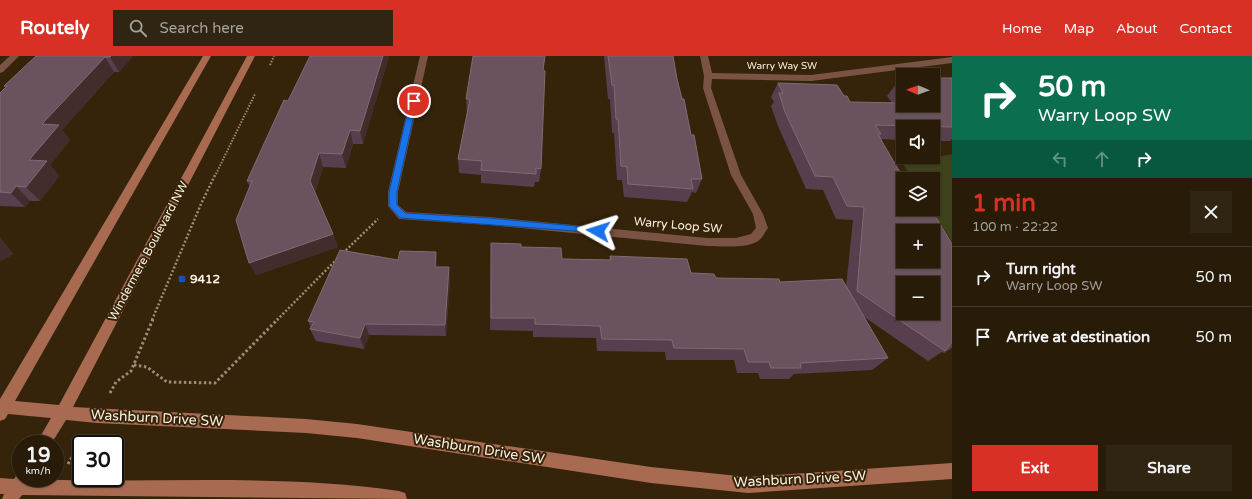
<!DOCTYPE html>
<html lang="en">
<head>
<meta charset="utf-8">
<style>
	:root { --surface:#281b08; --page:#302412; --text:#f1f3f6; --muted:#a5a19c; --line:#443929; --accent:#d93025 }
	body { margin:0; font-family:"Varela Round",sans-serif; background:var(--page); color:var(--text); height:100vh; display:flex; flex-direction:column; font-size:15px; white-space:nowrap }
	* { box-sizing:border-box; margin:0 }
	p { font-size:13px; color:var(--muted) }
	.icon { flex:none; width:22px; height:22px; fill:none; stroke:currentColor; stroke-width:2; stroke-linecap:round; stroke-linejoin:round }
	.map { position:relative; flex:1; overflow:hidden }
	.side { display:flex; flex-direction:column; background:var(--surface); width:300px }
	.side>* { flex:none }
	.banner { background:#0b6e4f; color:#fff; overflow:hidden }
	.needle { width:26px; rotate:271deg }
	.buttons { position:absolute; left:896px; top:12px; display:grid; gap:8px }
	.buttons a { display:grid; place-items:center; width:44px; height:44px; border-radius:0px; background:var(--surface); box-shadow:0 1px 3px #0004,0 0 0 1px var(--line); font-size:20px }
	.speed { position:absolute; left:12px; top:379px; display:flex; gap:8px; font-size:20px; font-weight:700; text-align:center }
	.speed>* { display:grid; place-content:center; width:52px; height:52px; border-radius:50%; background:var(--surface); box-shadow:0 1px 3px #0004,0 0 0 1px var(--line); line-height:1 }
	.speed small { font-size:10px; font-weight:400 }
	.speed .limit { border:2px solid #111; border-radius:6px; background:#fff; color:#111 }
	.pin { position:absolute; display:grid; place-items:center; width:34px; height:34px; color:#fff; margin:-17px; border:2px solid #fff; border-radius:50%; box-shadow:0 1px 4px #0007 }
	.me { position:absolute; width:44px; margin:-22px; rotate:276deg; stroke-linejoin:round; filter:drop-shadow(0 0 3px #0008) }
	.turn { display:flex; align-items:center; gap:14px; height:84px; padding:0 20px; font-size:18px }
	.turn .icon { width:52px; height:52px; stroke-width:2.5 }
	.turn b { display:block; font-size:28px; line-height:34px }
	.lanes { display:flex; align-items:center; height:38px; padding:0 20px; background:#0003; justify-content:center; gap:20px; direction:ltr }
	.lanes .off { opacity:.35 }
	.round { display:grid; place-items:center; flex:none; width:42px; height:42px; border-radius:0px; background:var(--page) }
	.headline { display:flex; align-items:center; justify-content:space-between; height:68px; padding:0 20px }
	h1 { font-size:24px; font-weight:700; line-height:30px; color:var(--accent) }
	.action { display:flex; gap:8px; margin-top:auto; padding:8px 20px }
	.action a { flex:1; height:46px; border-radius:0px; background:var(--accent); color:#fff; font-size:16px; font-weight:700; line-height:46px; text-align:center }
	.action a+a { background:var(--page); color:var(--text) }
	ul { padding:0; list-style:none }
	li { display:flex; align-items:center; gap:12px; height:60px; padding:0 20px; border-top:1px solid var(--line) }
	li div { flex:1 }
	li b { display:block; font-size:15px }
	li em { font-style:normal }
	header { display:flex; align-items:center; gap:24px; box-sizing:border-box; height:56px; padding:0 20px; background:var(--accent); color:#fff }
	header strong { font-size:19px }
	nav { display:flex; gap:22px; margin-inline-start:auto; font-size:14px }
	.search { width:280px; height:36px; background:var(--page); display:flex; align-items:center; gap:10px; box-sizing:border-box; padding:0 14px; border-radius:0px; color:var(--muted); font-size:15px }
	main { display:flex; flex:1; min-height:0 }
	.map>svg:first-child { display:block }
	.green { fill:#3d421b }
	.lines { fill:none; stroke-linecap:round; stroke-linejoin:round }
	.path-far2 { stroke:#9a8c78; stroke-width:2; stroke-dasharray:1.5 1.5; stroke-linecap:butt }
	.path-far1 { stroke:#9a8c78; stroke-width:2.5; stroke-dasharray:2 2; stroke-linecap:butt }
	.path { stroke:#9a8c78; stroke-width:3; stroke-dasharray:2.5 2.5; stroke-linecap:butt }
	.street { fill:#7a5344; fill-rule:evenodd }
	.secondary { fill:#a86b52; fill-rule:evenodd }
	.wall { fill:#583f4e }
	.shaded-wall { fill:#432c2c }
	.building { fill:#6a525e; stroke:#806b72; fill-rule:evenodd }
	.route { fill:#1a73e8; stroke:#114b97 }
	.transit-dot { fill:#1a4fb4; stroke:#35240a; stroke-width:1.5 }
	.labels { text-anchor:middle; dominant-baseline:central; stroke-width:4; stroke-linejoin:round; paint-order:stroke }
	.far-street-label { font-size:10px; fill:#fbf0e1; stroke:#35240a }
	.street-label { font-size:12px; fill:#fbf0e1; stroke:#35240a }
	.poi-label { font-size:12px; font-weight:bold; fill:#fbf0e1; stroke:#35240a; text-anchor:start }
	.near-street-label { font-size:14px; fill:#fbf0e1; stroke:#35240a }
</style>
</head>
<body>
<header>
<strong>Routely</strong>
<div class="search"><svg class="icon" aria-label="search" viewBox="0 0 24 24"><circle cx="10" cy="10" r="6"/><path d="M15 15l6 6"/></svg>Search here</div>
<nav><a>Home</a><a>Map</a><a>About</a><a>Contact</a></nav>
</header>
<main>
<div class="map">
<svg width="952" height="443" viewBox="0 0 952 443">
	<rect width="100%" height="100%" fill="#35240a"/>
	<path class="green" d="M 952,98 L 952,186 L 931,153 L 933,153 L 933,123 L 913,123 L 903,108 Z"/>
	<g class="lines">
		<path class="path-far2" d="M 270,9 L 274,0
			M 216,118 L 255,38"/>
		<path class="path-far1" d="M 343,197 L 378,163
			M 152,264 L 201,148 L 216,117
			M 277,264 L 336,204"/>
		<path class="path" d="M 134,309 L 147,311 L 167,326 L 215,327 L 278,263
			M 110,337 L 116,326 L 131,315 L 153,263
			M 68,408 L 84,381"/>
		<path class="street" d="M 10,0 L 19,0 L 3,16 L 0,17 L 0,9 Z
			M 420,0 L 428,0 L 398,136 L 398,149 L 406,156 L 489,161 L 707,182 L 736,182 L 751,178 L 756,172 L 753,158 L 731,119 L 703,32 L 704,20 L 700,0 L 708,0 L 712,17 L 811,19 L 952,1 L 952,7 L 811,25 L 712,23 L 711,32 L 741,119 L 763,158 L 768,172 C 765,176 762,183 758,185 C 747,193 720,190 707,190 L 489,169 L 399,163 L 388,150 L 388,136 Z"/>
		<path class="secondary" d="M 203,0 L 211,0 L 15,345 L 59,349 L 247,0 L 255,0 L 73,351 L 306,363 L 357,368 L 651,411 L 748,421 L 952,407 L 952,423 L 748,437 L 651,427 L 357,382 L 306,377 L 97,367 L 66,364 L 51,388 L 36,388 L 51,362 L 8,358 L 5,363 L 0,365 L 0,343 Z
			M 21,415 L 21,422 L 31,422 L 30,423 C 153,428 277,417 399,435 L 405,437 L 407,443 L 22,439 L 19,443 L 2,443 L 4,438 L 0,438 L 0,422 L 14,423 L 18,417 Z"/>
	</g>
	<path class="wall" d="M 36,0 L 133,0 L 119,16 L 114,16 L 62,74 L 70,84 L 50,109 L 59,120 L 40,145 L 30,145 L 25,151 L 0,150 L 0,37 L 5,32 L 4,30 Z
		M 389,0 L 363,88 L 353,88 L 346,112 L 323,111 L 315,137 L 333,178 L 338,191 L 256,219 L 250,131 L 247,125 L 288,45 Z
		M 604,0 L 673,0 L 677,23 L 702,123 L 696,137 L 692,136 L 687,146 L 624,141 L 622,124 L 617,124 L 614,77 L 612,77 L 610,43 L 608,43 Z
		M 543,14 L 541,113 L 539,126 L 535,126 L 534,131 L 481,127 L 481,119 L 459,117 L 458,103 L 467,57 L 466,43 Z
		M 952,22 L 952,83 L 950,85 L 933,85 L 933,71 L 903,71 L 903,84 L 881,83 L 903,153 L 952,188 L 952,292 L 944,297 L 942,296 L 928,305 L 863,260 L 888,302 L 872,314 L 794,318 L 789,323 L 760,323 L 758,317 L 737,317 L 734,304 L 666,304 L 665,296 L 597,295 L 596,282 L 533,281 L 533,275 L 490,274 L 491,187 L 521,191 L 562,203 L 609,204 L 610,200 L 716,222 L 846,231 L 853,164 L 836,163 L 823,134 L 806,133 L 778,70 L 771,50 L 774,46 L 771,41 L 778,27 L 844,40 L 850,46 L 892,47 L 887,40 L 897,27 L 903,27 L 903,49 L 933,49 Z
		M 436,196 L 437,211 L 450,224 L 446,280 L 369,279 L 364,293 L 316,285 L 310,273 L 311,272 L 308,265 L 398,204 Z"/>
	<path class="shaded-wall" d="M 111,0 L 133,0 L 119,16 L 110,1 Z
		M 383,0 L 389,0 L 363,88 L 360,75 Z
		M 105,1 L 114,16 L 62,74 L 70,84 L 50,109 L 59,120 L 40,145 L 26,131 L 29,104 L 42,68 Z
		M 350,74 L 353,88 L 346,112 L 342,98 Z
		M 319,97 L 323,111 L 315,138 L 310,125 Z
		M 16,130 L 30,145 L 25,151 L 11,137 Z
		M 333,178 L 338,191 L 256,219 L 249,207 Z
		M 0,181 L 14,198 L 0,206 Z
		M 436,196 L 437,208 L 436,224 L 435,211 Z
		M 449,211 L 450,224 L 446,280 L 445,269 Z
		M 365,268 L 369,279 L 364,293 L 360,282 Z"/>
	<path class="building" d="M 36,0 L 111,0 L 110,1 L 105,1 L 42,68 L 59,69 L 29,104 L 47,105 L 26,131 L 16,130 L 11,137 L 0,136 L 0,37 L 7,30 L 4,30 Z
		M 310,0 L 383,0 L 360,75 L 350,74 L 342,98 L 319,97 L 310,125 L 333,178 L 249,207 L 236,164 L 252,125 L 247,125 L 284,44 L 288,45 Z
		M 473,0 L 545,0 L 543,14 L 545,15 L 541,113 L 536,112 L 536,118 L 481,114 L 482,105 L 458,103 L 470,43 L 466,43 Z
		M 608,0 L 673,0 L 677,23 L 682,43 L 684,43 L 691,79 L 694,79 L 702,123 L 691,123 L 693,133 L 628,128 L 627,111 L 621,110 L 618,63 L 616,63 L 614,29 L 612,29 Z
		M 933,22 L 952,22 L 952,71 L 875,69 L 881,78 L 878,78 L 884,89 L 904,123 L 903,123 L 903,153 L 931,153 L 952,188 L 952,286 L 945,295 L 857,235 L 864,151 L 847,150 L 833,121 L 815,120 L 785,56 L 779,37 L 783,37 L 778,27 L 837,29 L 844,40 L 847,40 L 850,46 L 903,47 L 903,49 L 933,49 ZM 903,175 L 933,175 L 933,205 L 903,205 ZM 903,227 L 933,227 L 933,257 L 903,257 Z
		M 897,27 L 903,27 L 903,35 Z
		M 491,187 L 521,188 L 521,191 L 561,192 L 562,203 L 611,204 L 610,200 L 687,203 L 691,217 L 714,218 L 716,222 L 779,223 L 780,226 L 842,223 L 888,302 L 800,307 L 801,312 L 771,312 L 769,306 L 748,306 L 744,293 L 674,292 L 672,284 L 602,283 L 600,270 L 535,268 L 535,262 L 491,262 Z
		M 340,194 L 398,204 L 400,195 L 436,196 L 435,211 L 449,211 L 445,269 L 365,268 L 360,282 L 310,273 L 314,266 L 308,265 Z"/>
	<path class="route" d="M 414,43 L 417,45 L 397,136 L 397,149 L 405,157 L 489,162 L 598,172 L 601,173 L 601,177 L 400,162 L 389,150 L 389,136 L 410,45 Z"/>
	<rect class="transit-dot" x="178" y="219" width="8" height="8" rx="2"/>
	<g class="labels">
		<g class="far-street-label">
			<text x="782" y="10">Warry Way SW</text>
		</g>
		<g class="street-label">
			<text transform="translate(678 169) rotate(5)">Warry Loop SW</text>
			<text transform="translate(148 195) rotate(-62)">Windermere Boulevard NW</text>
		</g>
		<g class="poi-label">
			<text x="190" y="223">9412</text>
		</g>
		<g class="near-street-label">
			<text transform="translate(157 362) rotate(3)">Washburn Drive SW</text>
			<text transform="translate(479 393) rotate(9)">Washburn Drive SW</text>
			<text transform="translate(800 423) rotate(-3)">Washburn Drive SW</text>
		</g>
	</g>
</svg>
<div class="buttons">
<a><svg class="needle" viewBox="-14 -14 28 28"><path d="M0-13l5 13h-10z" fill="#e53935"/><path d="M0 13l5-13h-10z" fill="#a5a19c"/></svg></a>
<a><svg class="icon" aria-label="sound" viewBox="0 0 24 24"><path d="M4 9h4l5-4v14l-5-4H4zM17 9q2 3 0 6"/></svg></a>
<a><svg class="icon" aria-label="layers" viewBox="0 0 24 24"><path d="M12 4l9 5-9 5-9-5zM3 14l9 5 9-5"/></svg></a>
<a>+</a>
<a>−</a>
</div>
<div class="speed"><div>19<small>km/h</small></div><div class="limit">30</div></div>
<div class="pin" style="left:414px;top:45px;background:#d93025"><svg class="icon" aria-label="arrive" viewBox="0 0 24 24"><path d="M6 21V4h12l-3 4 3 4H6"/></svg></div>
<svg class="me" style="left:598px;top:175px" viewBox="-20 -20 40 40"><path d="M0-17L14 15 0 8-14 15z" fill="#1a73e8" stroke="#fff" stroke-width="4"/></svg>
</div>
<section class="side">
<div class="banner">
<div class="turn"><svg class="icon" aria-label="right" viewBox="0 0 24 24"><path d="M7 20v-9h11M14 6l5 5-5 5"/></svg><div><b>50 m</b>Warry Loop SW</div></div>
<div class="lanes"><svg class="icon off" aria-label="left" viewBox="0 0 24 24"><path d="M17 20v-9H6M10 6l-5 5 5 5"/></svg><svg class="icon off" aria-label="ahead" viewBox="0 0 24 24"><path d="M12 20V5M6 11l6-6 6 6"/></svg><svg class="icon" aria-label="right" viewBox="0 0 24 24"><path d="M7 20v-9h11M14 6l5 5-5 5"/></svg></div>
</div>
<div class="headline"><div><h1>1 min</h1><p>100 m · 22:22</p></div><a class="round"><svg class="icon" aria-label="close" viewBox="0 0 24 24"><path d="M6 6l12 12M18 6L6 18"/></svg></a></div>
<ul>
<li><svg class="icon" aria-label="right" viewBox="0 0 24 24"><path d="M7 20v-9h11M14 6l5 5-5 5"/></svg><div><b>Turn right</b><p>Warry Loop SW</p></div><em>50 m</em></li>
<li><svg class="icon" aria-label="arrive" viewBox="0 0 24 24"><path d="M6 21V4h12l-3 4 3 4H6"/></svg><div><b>Arrive at destination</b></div><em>50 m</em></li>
</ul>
<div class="action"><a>Exit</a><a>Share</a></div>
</section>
</main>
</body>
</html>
